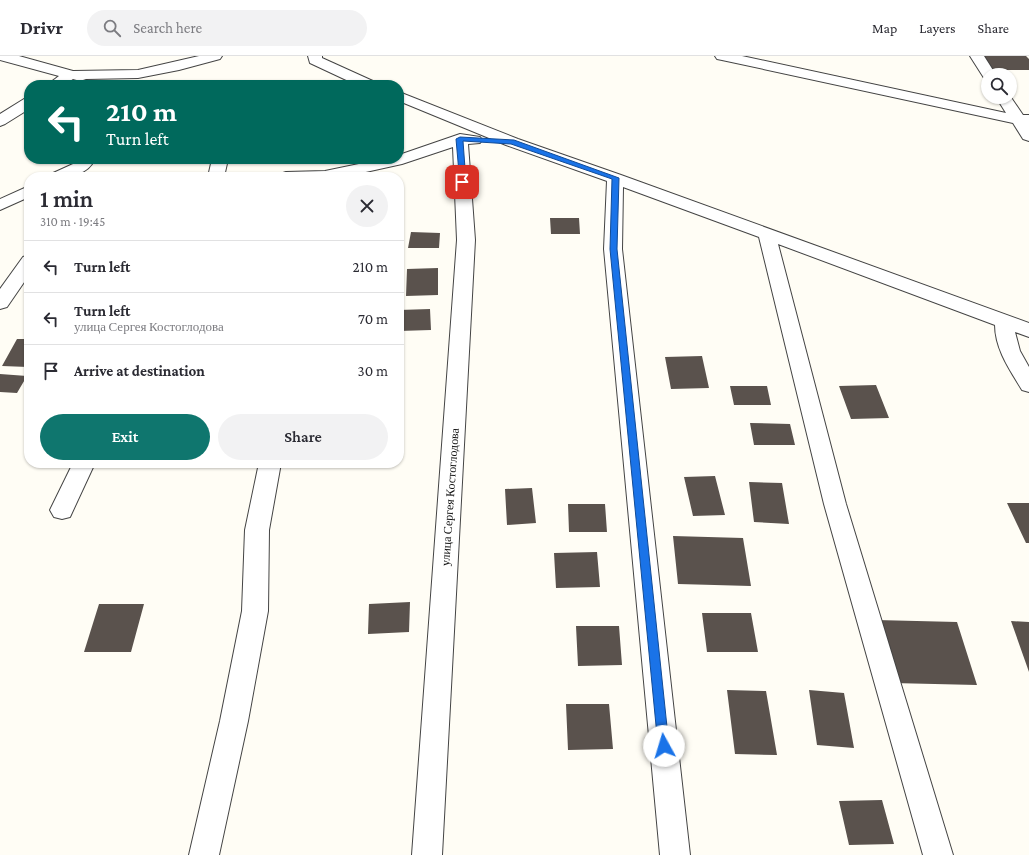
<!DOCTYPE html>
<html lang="en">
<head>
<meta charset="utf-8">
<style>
	:root { --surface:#fff; --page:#f2f2f3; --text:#2b2b33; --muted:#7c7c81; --line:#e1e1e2; --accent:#0f766e }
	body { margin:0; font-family:"Crimson Pro",serif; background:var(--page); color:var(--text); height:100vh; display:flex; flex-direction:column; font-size:15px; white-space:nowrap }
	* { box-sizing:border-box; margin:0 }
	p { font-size:13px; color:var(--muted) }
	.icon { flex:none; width:22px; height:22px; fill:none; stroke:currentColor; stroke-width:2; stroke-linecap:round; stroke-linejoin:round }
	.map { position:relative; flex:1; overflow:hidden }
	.side { position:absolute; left:24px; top:116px; width:380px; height:296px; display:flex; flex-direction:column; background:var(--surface); border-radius:16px; box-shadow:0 1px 3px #0004 }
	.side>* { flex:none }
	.banner { position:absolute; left:24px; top:24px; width:380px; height:84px; border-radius:16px; box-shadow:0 1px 3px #0004; background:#00695c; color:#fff; overflow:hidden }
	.controls { position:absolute; left:981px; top:12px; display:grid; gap:8px }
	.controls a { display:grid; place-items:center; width:36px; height:36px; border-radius:50%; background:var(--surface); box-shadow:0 1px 3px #0004; font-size:20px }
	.pin { position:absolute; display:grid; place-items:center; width:34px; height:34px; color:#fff; margin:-17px; border-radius:8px; box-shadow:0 2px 6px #0006 }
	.me { position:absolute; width:44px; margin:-22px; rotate:354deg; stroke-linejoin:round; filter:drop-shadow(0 0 3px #0008) }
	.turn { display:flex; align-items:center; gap:14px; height:84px; padding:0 16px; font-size:18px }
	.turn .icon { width:52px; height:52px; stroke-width:2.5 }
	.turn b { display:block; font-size:28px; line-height:34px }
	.round { display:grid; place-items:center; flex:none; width:42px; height:42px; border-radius:21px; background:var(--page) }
	.overview { display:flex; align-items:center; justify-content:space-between; height:68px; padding:0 16px }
	h1 { font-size:24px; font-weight:600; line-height:30px }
	.button { display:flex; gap:8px; margin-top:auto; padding:8px 16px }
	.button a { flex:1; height:46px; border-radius:24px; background:var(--accent); color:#fff; font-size:16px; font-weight:600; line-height:46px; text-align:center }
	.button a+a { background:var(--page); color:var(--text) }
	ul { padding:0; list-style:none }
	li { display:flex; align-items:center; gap:12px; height:52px; padding:0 16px; border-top:1px solid var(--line) }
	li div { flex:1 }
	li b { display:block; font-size:15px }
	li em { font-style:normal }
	header { display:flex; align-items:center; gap:24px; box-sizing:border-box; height:56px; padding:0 20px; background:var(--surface); border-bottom:1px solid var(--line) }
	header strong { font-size:19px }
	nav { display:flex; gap:22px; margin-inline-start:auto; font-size:14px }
	.search { width:280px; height:36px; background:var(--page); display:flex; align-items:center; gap:10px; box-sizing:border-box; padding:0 14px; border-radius:22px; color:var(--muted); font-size:15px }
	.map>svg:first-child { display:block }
	.building { fill:#5a524d }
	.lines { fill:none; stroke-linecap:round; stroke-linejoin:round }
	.minor-casing { stroke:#444; stroke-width:2 }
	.minor { fill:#fff; fill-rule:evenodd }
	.route { fill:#1a73e8; stroke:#114b97 }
	.labels { text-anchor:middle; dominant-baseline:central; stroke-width:4; stroke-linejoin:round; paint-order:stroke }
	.street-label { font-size:12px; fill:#111; stroke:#fff }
</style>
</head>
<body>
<header>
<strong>Drivr</strong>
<div class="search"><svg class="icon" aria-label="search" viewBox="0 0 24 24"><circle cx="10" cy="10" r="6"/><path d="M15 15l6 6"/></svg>Search here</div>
<nav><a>Map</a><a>Layers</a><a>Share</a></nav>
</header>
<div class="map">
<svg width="1029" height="799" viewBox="0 0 1029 799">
	<rect width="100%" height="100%" fill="#fffdf5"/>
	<path class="building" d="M 983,0 L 1026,0 L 1029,3 L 1029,14 L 992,14 Z
		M 163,103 L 198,103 L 196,105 L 162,104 Z
		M 550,162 L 579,162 L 580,178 L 551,178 Z
		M 411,176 L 440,177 L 439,192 L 408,192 Z
		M 438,212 L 438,239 L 406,240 L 407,213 Z
		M 430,253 L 431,274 L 399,275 L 399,254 Z
		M 17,283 L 29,283 L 28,311 L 2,310 Z
		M 702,300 L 709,332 L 671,333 L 665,301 Z
		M 0,318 L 27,320 L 17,337 L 0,336 Z
		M 876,329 L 889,362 L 851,363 L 839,330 Z
		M 730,330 L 767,330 L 771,349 L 734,349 Z
		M 750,367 L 790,368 L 795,389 L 754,389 Z
		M 715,420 L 725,459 L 693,460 L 684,421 Z
		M 749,426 L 782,427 L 789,468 L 754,466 Z
		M 532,432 L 536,467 L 507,469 L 505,433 Z
		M 1007,447 L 1029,447 L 1029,487 L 1026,487 Z
		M 568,448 L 605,448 L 607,476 L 569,476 Z
		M 673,480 L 743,482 L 751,530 L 678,528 Z
		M 597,496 L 600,531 L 556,532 L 554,497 Z
		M 410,546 L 409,576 L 368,578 L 369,548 Z
		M 99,548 L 144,548 L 131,596 L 84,596 Z
		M 702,557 L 751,557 L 758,596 L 707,596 Z
		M 876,564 L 957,566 L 977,629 L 892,627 Z
		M 1011,565 L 1029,566 L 1029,616 Z
		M 576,570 L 619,570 L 622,609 L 578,610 Z
		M 727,634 L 766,635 L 777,699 L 735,698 Z
		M 809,634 L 844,637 L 854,692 L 817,689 Z
		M 566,648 L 609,648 L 613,693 L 568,694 Z
		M 882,744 L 894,788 L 849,789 L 839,745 Z"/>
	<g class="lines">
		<defs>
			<path id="minor" d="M 0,0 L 19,0 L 73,15 L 138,14 L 199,0 L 222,0 L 220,3 L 179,14 L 138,22 L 86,23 L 80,25 L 73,23 L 64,29 L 47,29 L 59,20 L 0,4 Z
				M 308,0 L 322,0 L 322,2 L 375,26 L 377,29 L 357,29 L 310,7 Z
				M 715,0 L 742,0 L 1006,57 L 996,41 L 1010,40 L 1023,59 L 1029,59 L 1029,85 L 1023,83 L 1013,67 L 722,4 L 717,3 Z
				M 970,0 L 984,0 L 996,19 L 988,19 L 988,23 L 984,22 Z
				M 399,36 L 518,83 L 621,119 L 1029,267 L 1029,281 L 1015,276 L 1020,295 L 1029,311 L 1029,336 L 1022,334 C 1010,314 995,293 995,269 L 778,188 L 846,448 L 953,799 L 923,799 L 824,448 L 759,181 L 623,131 L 622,193 L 690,799 L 660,799 L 604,193 L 607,125 L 506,89 L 399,45 Z
				M 29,42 L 29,53 L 5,68 L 0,70 L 0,58 L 24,43 Z
				M 460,78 L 480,81 L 482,84 L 480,87 L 468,88 L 475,184 L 442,799 L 412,799 L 457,184 L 453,91 L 402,108 L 343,121 L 278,121 L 280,118 L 286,116 L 325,115 L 383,103 L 399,103 L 399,99 Z
				M 84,103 L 90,105 L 92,108 C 83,121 63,121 49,121 L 51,118 Z
				M 212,103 L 228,103 L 224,121 L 208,121 Z
				M 29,130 L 29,141 L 0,154 L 0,143 Z
				M 29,199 L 29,219 L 7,251 L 0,253 L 0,233 L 23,201 Z
				M 73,407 L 95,407 L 70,461 L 62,463 L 54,461 L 50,454 Z
				M 259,407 L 281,407 L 269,474 L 268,555 L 248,665 L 219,799 L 189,799 L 220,665 L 242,555 L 245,474 Z"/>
		</defs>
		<use href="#minor" class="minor-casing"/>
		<use href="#minor" class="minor"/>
	</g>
	<path class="route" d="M 460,81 L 514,84 L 619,122 L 617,193 L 669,690 L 668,694 L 664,696 L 660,694 L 658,690 L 610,193 L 612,123 L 511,88 L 463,85 L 466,126 L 460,128 L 456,83 Z"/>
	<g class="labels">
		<g class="street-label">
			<text transform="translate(450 441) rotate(-86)">улица Сергея Костоглодова</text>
		</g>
	</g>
</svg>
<div class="controls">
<a><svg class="icon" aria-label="search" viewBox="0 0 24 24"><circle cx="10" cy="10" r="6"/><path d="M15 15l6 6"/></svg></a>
</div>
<div class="pin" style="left:462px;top:126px;background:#d93025"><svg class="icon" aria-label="arrive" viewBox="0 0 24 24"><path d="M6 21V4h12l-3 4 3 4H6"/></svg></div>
<svg class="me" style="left:664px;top:690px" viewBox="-20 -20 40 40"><circle r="19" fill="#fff"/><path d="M0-13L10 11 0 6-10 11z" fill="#1a73e8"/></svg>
<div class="banner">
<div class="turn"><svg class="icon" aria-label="left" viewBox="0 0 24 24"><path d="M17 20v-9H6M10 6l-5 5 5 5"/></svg><div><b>210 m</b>Turn left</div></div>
</div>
<section class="side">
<div class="overview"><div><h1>1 min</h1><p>310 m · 19:45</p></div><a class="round"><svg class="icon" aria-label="close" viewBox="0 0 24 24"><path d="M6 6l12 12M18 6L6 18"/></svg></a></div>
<ul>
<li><svg class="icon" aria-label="left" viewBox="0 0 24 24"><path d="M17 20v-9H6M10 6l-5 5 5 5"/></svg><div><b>Turn left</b></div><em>210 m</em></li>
<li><svg class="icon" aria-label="left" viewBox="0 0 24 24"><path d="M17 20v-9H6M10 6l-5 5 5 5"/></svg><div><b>Turn left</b><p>улица Сергея Костоглодова</p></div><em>70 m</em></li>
<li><svg class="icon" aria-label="arrive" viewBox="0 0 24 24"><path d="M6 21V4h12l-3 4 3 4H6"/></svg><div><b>Arrive at destination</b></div><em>30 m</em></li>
</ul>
<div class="button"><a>Exit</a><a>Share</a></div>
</section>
</div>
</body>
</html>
